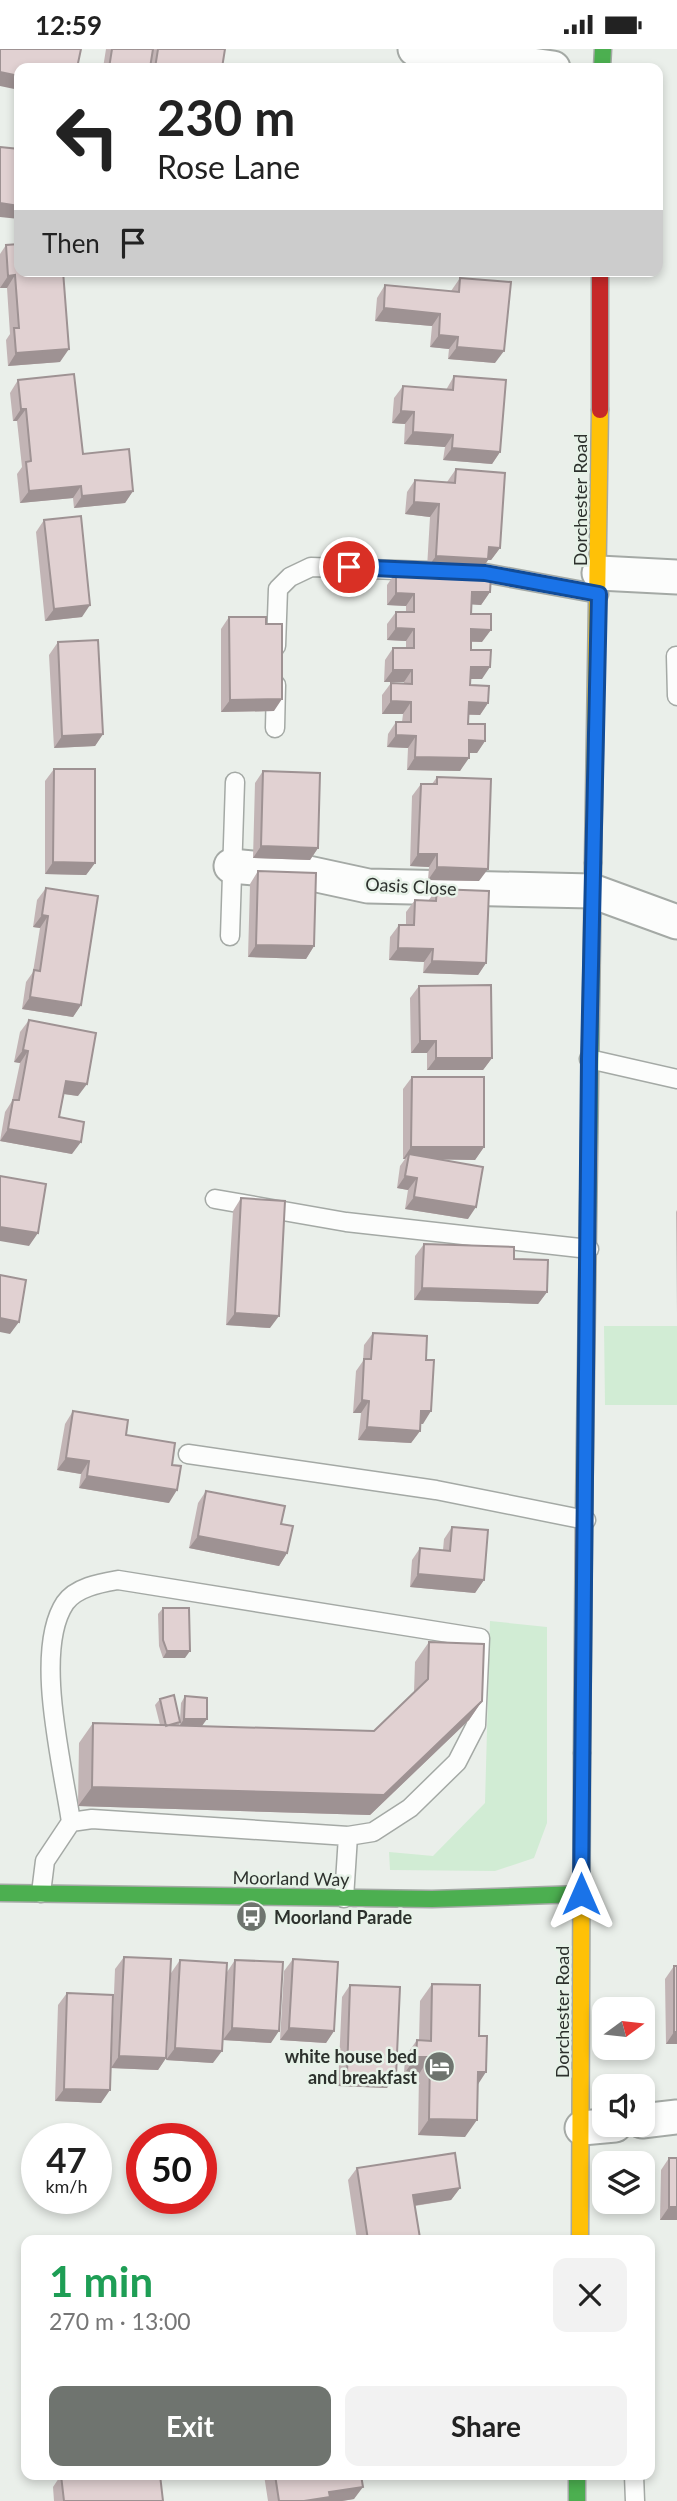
<!DOCTYPE html>
<html lang="en">
<head>
<meta charset="utf-8">
<style>
	:root { --surface:#fff; --page:#f2f2f2; --text:#222; --muted:#767676; --accent:#6f746f }
	body { margin:0; font-family:Lato,sans-serif; background:var(--page); color:var(--text); height:100vh; display:flex; flex-direction:column; font-size:26px; white-space:nowrap }
	* { box-sizing:border-box; margin:0 }
	p { font-size:23px; color:var(--muted) }
	.icon { flex:none; width:38px; height:38px; fill:none; stroke:currentColor; stroke-width:2; stroke-linecap:round; stroke-linejoin:round }
	.map { position:relative; flex:1; overflow:hidden }
	.details { position:absolute; left:21px; top:2186px; width:634px; height:245px; display:flex; flex-direction:column; background:var(--surface); border-radius:14px; box-shadow:0 4px 10px #0003 }
	.details>* { flex:none }
	.banner { position:absolute; left:14px; top:14px; width:649px; height:214px; border-radius:14px; box-shadow:0 4px 10px #0003; background:#fff; color:var(--text); overflow:hidden }
	.needle { width:46px; rotate:75deg }
	.controls { position:absolute; left:592px; top:1948px; display:grid; gap:14px }
	.controls a { display:grid; place-items:center; width:63px; height:63px; border-radius:14px; background:var(--surface); box-shadow:0 4px 10px #0003; font-size:35px }
	.speed { position:absolute; left:21px; top:2074px; display:flex; gap:14px; font-size:35px; font-weight:700; text-align:center }
	.speed>* { display:grid; place-content:center; width:91px; height:91px; border-radius:50%; background:var(--surface); box-shadow:0 4px 10px #0003; line-height:1 }
	.speed small { font-size:18px; font-weight:400 }
	.speed .limit { border:10px solid #d22; background:#fff; color:#111 }
	.pin { position:absolute; display:grid; place-items:center; width:60px; height:60px; color:#fff; margin:-30px; border:4px solid #fff; border-radius:50%; box-shadow:0 2px 7px #0007 }
	.me { position:absolute; width:77px; margin:-38px; rotate:0deg; stroke-linejoin:round; filter:drop-shadow(0 0 5px #0008) }
	.turn { display:flex; align-items:center; gap:24px; height:147px; padding:0 28px; font-size:32px }
	.turn .icon { width:91px; height:91px; stroke-width:2.5 }
	.turn b { display:block; font-size:49px; line-height:60px }
	.then { display:flex; align-items:center; height:66px; padding:0 28px; background:#0003; gap:14px; font-size:26px }
	.round { display:grid; place-items:center; flex:none; width:74px; height:74px; border-radius:14px; background:var(--page) }
	.overview { display:flex; align-items:center; justify-content:space-between; height:119px; padding:0 28px }
	h1 { font-size:42px; font-weight:700; line-height:52px; color:#1e9e55 }
	.cta { display:flex; gap:14px; margin-top:auto; padding:14px 28px }
	.cta a { flex:1; height:80px; border-radius:14px; background:var(--accent); color:#fff; font-size:28px; font-weight:700; line-height:80px; text-align:center }
	.cta a+a { background:var(--page); color:var(--text) }
	.status { display:flex; justify-content:space-between; align-items:center; height:49px; padding:0 35px; background:var(--surface); direction:ltr }
	.status svg { height:19px; fill:currentColor }
	.map>svg:first-child { display:block }
	.green { fill:#d1ecd4 }
	.lines { fill:none; stroke-linecap:round; stroke-linejoin:round }
	.lane-casing { stroke:#a4a9a5; stroke-width:21 }
	.street-casing { stroke:#a4a9a5; stroke-width:37 }
	.fast-casing { stroke:#a4a9a5; stroke-width:19 }
	.slow-casing { stroke:#a4a9a5; stroke-width:19 }
	.jam-casing { stroke:#a4a9a5; stroke-width:19 }
	.lane { stroke:#fcfdfc; stroke-width:18 }
	.street { stroke:#fcfdfc; stroke-width:33 }
	.fast { stroke:#4caf50; stroke-width:16 }
	.slow { stroke:#ffc107; stroke-width:16 }
	.jam { stroke:#c62828; stroke-width:16 }
	.wall { fill:#c2b4b5 }
	.shaded-wall { fill:#9e9293 }
	.building { fill:#e1d1d2; stroke:#9e9293; stroke-width:2 }
	.route-casing { stroke:#114b97; stroke-width:18 }
	.route { stroke:#1a73e8; stroke-width:12 }
	.labels { text-anchor:middle; dominant-baseline:central; stroke-width:5; stroke-linejoin:round; paint-order:stroke }
	.street-label { font-size:18px; fill:#2d312d; stroke:#e7f2e8 }
	.poi-label { font-size:18px; font-weight:bold; fill:#2d312d; stroke:#e7f2e8; text-anchor:start }
</style>
</head>
<body>
<div class="status"><b>12:59</b><svg viewBox="0 0 49 12"><path d="M0 12V9h3v3zM5 12V6h3v6zM10 12V3h3v9zM15 12V0h3v12zM26 1h20v11H26zM47 4h2v5h-2z"/></svg></div>
<div class="map">
<svg width="677" height="2452" viewBox="0 0 677 2452">
	<rect width="100%" height="100%" fill="#eaefea"/>
	<path class="green" d="M 604,1277 L 677,1277 L 677,1356 L 605,1356 Z
		M 490,1572 L 547,1578 L 547,1774 L 534,1809 L 495,1822 L 390,1821 L 389,1803 L 433,1807 L 485,1754 Z"/>
	<g class="lines">
		<defs>
			<path id="lane" d="M 276,597 L 278,540 L 290,528 L 311,518 L 485,524 L 599,545
				M 676,607 L 677,647
				M 275,679 L 276,636
				M 230,887 L 235,733
				M 589,1010 L 677,1030
				M 215,1150 L 346,1173 L 589,1200
				M 188,1405 L 436,1441 L 586,1471
				M 41,1844 L 45,1812 L 71,1773 L 92,1770 L 348,1787 L 373,1783 L 410,1759 L 457,1713 L 476,1676 L 480,1589 L 118,1531 C 101,1534 76,1538 65,1554 C 33,1602 63,1717 71,1773
				M 344,1849 L 348,1787
				M 634,2426 L 635,2452"/>
			<path id="street" d="M 415,0 L 553,19
				M 599,524 L 677,528
				M 231,817 L 308,824 L 368,837 L 592,842 L 677,873
				M 642,2072 L 677,2068
				M 582,2079 L 615,2076"/>
			<path id="fast" d="M 602,19 L 603,0
				M 584,1466 L 593,814
				M 0,1844 L 432,1850 L 581,1845
				M 577,2426 L 577,2452"/>
			<path id="slow" d="M 593,814 L 600,361
				M 580,2191 L 582,1704"/>
			<path id="jam" d="M 600,361 L 600,222
				M 582,1704 L 584,1466"/>
		</defs>
		<use href="#lane" class="lane-casing"/>
		<use href="#street" class="street-casing"/>
		<use href="#fast" class="fast-casing"/>
		<use href="#slow" class="slow-casing"/>
		<use href="#jam" class="jam-casing"/>
		<use href="#lane" class="lane"/>
		<use href="#street" class="street"/>
		<use href="#fast" class="fast"/>
		<use href="#slow" class="slow"/>
		<use href="#jam" class="jam"/>
	</g>
	<path class="wall" d="M 106,0 L 225,0 L 222,19 L 103,19 Z
		M 6,196 L 60,313 L 8,317 L 6,291 L 10,285 L 7,239 L 0,239 L 0,205 Z
		M 460,229 L 495,314 L 448,310 L 449,300 L 430,298 L 432,277 L 375,272 L 377,249 L 385,236 L 451,242 Z
		M 454,327 L 500,403 L 492,415 L 443,411 L 445,398 L 404,395 L 405,375 L 392,374 L 394,349 L 403,337 L 446,341 Z
		M 18,331 L 83,405 L 133,442 L 125,454 L 74,459 L 73,449 L 20,454 L 17,425 L 22,418 L 17,372 L 13,372 L 10,344 Z
		M 456,420 L 500,499 L 491,511 L 488,511 L 480,523 L 427,519 L 430,468 L 405,465 L 407,443 L 415,431 L 447,433 Z
		M 44,471 L 82,568 L 45,572 L 36,483 Z
		M 396,523 L 490,543 L 481,556 L 472,555 L 471,565 L 482,593 L 471,593 L 471,601 L 482,630 L 471,630 L 470,636 L 488,654 L 480,666 L 468,666 L 468,675 L 485,692 L 477,704 L 469,704 L 460,722 L 407,721 L 408,699 L 387,698 L 388,685 L 396,673 L 402,673 L 403,665 L 382,665 L 382,646 L 391,634 L 404,634 L 404,633 L 384,633 L 385,611 L 393,599 L 406,599 L 406,592 L 387,591 L 387,575 L 396,563 L 406,563 L 406,557 L 387,556 L 387,536 Z
		M 229,568 L 266,575 L 274,662 L 221,663 L 221,580 Z
		M 58,593 L 103,685 L 95,697 L 54,699 L 49,606 Z
		M 54,720 L 95,814 L 86,826 L 45,825 L 45,732 Z
		M 263,722 L 318,799 L 310,811 L 253,809 L 255,734 Z
		M 437,728 L 479,832 L 428,831 L 429,818 L 410,817 L 412,747 L 421,735 L 432,735 Z
		M 258,822 L 314,897 L 306,910 L 248,908 L 250,835 Z
		M 46,839 L 81,956 L 73,968 L 22,960 L 26,933 L 33,923 L 40,879 L 33,878 L 37,851 Z
		M 437,840 L 486,914 L 478,926 L 423,924 L 424,913 L 389,911 L 390,888 L 399,876 L 406,876 L 406,863 L 415,851 L 428,852 Z
		M 419,937 L 492,1009 L 483,1021 L 427,1021 L 427,1004 L 411,1004 L 410,949 Z
		M 29,971 L 78,1047 L 64,1045 L 59,1068 L 72,1105 L 0,1092 L 5,1063 L 12,1052 L 20,1014 L 14,1013 L 20,983 Z
		M 412,1028 L 484,1098 L 475,1111 L 439,1110 L 468,1170 L 405,1160 L 408,1141 L 397,1139 L 400,1117 L 405,1110 L 403,1110 L 403,1040 Z
		M 241,1149 L 270,1279 L 226,1276 L 233,1162 Z
		M 677,1161 L 677,1264 L 676,1163 Z
		M 424,1195 L 514,1210 L 547,1243 L 538,1255 L 414,1251 L 415,1207 Z
		M 373,1284 L 423,1375 L 420,1375 L 420,1382 L 411,1394 L 358,1391 L 361,1364 L 353,1364 L 356,1322 L 363,1312 L 364,1296 Z
		M 73,1362 L 126,1386 L 169,1454 L 79,1439 L 81,1425 L 57,1421 L 65,1375 Z
		M 206,1442 L 281,1475 L 287,1504 L 279,1517 L 189,1499 L 198,1454 Z
		M 452,1478 L 484,1531 L 475,1544 L 410,1538 L 412,1511 L 420,1499 L 443,1501 L 444,1490 Z
		M 163,1559 L 185,1609 L 163,1609 L 159,1597 L 158,1565 Z
		M 429,1593 L 482,1652 L 469,1671 L 370,1766 L 78,1757 L 79,1694 L 93,1674 L 160,1676 L 155,1656 L 160,1650 L 180,1671 L 181,1654 L 185,1647 L 207,1649 L 180,1676 L 180,1674 L 178,1677 L 374,1682 L 414,1643 L 415,1613 Z
		M 124,1908 L 167,2007 L 171,1924 L 180,1911 L 213,2014 L 166,2011 L 166,2009 L 158,2021 L 111,2019 L 101,2054 L 55,2052 L 58,1956 L 67,1944 L 112,1994 L 115,1920 Z
		M 293,1910 L 334,1982 L 326,1994 L 280,1991 L 284,1922 Z
		M 235,1911 L 271,1994 L 223,1991 L 227,1923 Z
		M 674,1917 L 677,1995 L 666,1995 L 665,1930 Z
		M 432,1935 L 477,2036 L 465,2088 L 418,2086 L 419,2025 L 404,2025 L 405,2008 L 417,1991 L 419,1992 L 420,1952 Z
		M 350,1936 L 387,2039 L 338,2037 L 342,1948 Z
		M 669,2109 L 677,2171 L 660,2171 L 661,2121 Z
		M 357,2119 L 460,2139 L 451,2151 L 415,2157 L 420,2189 L 418,2191 L 357,2191 L 348,2131 Z
		M 61,2426 L 163,2452 L 54,2452 L 53,2438 Z
		M 264,2426 L 361,2426 L 354,2450 L 342,2452 L 268,2452 Z"/>
	<path class="shaded-wall" d="M 0,23 L 19,27 L 19,41 L 0,37 Z
		M 0,154 L 19,157 L 19,170 L 0,168 Z
		M 15,226 L 7,239 L 0,239 L 8,227 Z
		M 384,259 L 440,265 L 432,277 L 375,272 Z
		M 439,286 L 458,288 L 449,300 L 430,298 Z
		M 457,298 L 504,302 L 495,314 L 448,310 Z
		M 69,300 L 60,313 L 8,317 L 16,304 Z
		M 21,360 L 26,360 L 17,372 L 13,372 Z
		M 401,362 L 414,363 L 405,375 L 392,374 Z
		M 413,383 L 453,386 L 445,398 L 404,395 Z
		M 452,399 L 500,403 L 492,415 L 443,411 Z
		M 81,437 L 73,449 L 20,454 L 29,442 Z
		M 133,442 L 125,454 L 74,459 L 82,447 Z
		M 414,453 L 439,455 L 430,468 L 405,465 Z
		M 489,498 L 500,499 L 491,511 L 488,511 L 480,523 L 427,519 L 436,507 Z
		M 472,543 L 490,543 L 481,556 L 464,555 Z
		M 396,544 L 414,545 L 406,557 L 387,556 Z
		M 90,556 L 82,568 L 45,572 L 54,560 Z
		M 396,579 L 414,580 L 406,592 L 387,591 Z
		M 471,580 L 491,581 L 482,593 L 462,592 Z
		M 471,618 L 490,618 L 482,630 L 463,630 Z
		M 393,621 L 412,621 L 404,633 L 384,633 Z
		M 282,650 L 274,662 L 221,663 L 230,651 Z
		M 391,652 L 411,653 L 403,665 L 382,665 Z
		M 469,653 L 488,654 L 480,666 L 460,665 Z
		M 103,685 L 95,697 L 54,699 L 62,687 Z
		M 396,686 L 416,687 L 408,699 L 387,698 Z
		M 469,691 L 485,692 L 477,704 L 461,704 Z
		M 415,708 L 469,709 L 460,722 L 407,721 Z
		M 261,797 L 318,799 L 310,811 L 253,809 Z
		M 418,805 L 437,805 L 429,818 L 410,817 Z
		M 53,813 L 95,814 L 86,826 L 45,825 Z
		M 437,818 L 488,820 L 479,832 L 428,831 Z
		M 42,866 L 48,867 L 40,879 L 33,878 Z
		M 256,896 L 314,897 L 306,910 L 248,908 Z
		M 398,899 L 433,900 L 424,913 L 389,911 Z
		M 432,912 L 486,914 L 478,926 L 423,924 Z
		M 30,948 L 81,956 L 73,968 L 22,960 Z
		M 420,992 L 436,992 L 427,1004 L 411,1004 Z
		M 23,1001 L 28,1002 L 20,1014 L 14,1013 Z
		M 436,1009 L 492,1009 L 483,1021 L 427,1021 Z
		M 66,1032 L 87,1035 L 78,1047 L 57,1044 Z
		M 8,1080 L 81,1093 L 72,1105 L 0,1092 Z
		M 411,1098 L 484,1098 L 475,1111 L 408,1110 L 409,1105 L 405,1110 L 403,1110 Z
		M 405,1127 L 417,1129 L 408,1141 L 397,1139 Z
		M 414,1148 L 476,1158 L 468,1170 L 405,1160 Z
		M 0,1178 L 38,1184 L 29,1197 L 0,1192 Z
		M 422,1239 L 547,1243 L 538,1255 L 414,1251 Z
		M 235,1264 L 279,1267 L 270,1279 L 226,1276 Z
		M 0,1269 L 19,1273 L 10,1285 L 0,1283 Z
		M 362,1351 L 369,1352 L 361,1364 L 353,1364 Z
		M 421,1362 L 431,1362 L 423,1375 L 412,1374 Z
		M 367,1378 L 420,1382 L 411,1394 L 358,1391 Z
		M 66,1409 L 89,1412 L 81,1425 L 57,1421 Z
		M 87,1427 L 177,1441 L 169,1454 L 79,1439 Z
		M 198,1487 L 287,1504 L 279,1517 L 189,1499 Z
		M 418,1525 L 484,1531 L 475,1544 L 410,1538 Z
		M 167,1602 L 190,1602 L 185,1609 L 163,1609 Z
		M 482,1652 L 469,1671 L 370,1766 L 78,1757 L 92,1738 L 384,1746 Z
		M 184,1670 L 207,1670 L 202,1677 L 180,1676 Z
		M 232,1979 L 279,1982 L 271,1994 L 223,1991 Z
		M 289,1979 L 334,1982 L 326,1994 L 280,1991 Z
		M 674,1983 L 677,1983 L 677,1995 L 666,1995 Z
		M 175,1999 L 222,2002 L 213,2014 L 166,2011 Z
		M 119,2007 L 166,2009 L 158,2021 L 111,2019 Z
		M 416,2008 L 430,2008 L 419,2025 L 404,2025 Z
		M 478,2023 L 486,2023 L 475,2040 Z
		M 347,2025 L 396,2027 L 387,2039 L 338,2037 Z
		M 64,2040 L 110,2041 L 101,2054 L 55,2052 Z
		M 429,2070 L 477,2071 L 465,2088 L 418,2086 Z
		M 460,2139 L 451,2151 L 405,2158 L 413,2146 Z
		M 669,2158 L 677,2158 L 677,2171 L 660,2171 Z
		M 363,2438 L 354,2450 L 342,2452 L 304,2452 L 329,2443 Z"/>
	<path class="building" d="M 0,0 L 81,0 L 77,19 L 19,19 L 19,27 L 0,23 Z
		M 112,0 L 153,0 L 150,19 L 109,19 Z
		M 158,0 L 225,0 L 222,19 L 155,19 Z
		M 0,98 L 19,100 L 19,157 L 0,154 Z
		M 19,195 L 19,222 L 63,222 L 69,300 L 16,304 L 14,279 L 19,279 L 15,226 L 8,227 L 6,196 Z
		M 460,229 L 511,233 L 504,302 L 457,298 L 458,288 L 439,286 L 440,265 L 384,259 L 385,236 L 459,243 Z
		M 74,325 L 83,405 L 129,400 L 133,442 L 82,447 L 81,437 L 29,442 L 26,413 L 31,412 L 26,360 L 21,360 L 18,331 Z
		M 454,327 L 506,331 L 500,403 L 452,399 L 453,386 L 413,383 L 414,363 L 401,362 L 403,337 L 453,341 Z
		M 456,420 L 505,424 L 500,499 L 489,498 L 488,510 L 436,507 L 439,455 L 414,453 L 415,431 L 455,434 Z
		M 81,467 L 90,556 L 54,560 L 44,471 Z
		M 396,523 L 491,526 L 490,543 L 472,543 L 471,565 L 491,565 L 491,581 L 471,580 L 471,601 L 491,601 L 490,618 L 471,618 L 470,636 L 489,637 L 488,654 L 469,653 L 468,675 L 485,675 L 485,692 L 469,691 L 469,709 L 415,708 L 416,687 L 396,686 L 396,673 L 411,673 L 411,653 L 391,652 L 391,634 L 412,635 L 412,621 L 393,621 L 393,599 L 414,599 L 414,580 L 396,579 L 396,563 L 414,563 L 414,545 L 396,544 Z
		M 229,568 L 266,568 L 266,575 L 282,575 L 282,650 L 230,651 Z
		M 98,591 L 103,685 L 62,687 L 58,593 Z
		M 54,720 L 95,720 L 95,814 L 53,813 Z
		M 263,722 L 320,724 L 318,799 L 261,797 Z
		M 437,728 L 491,730 L 488,820 L 437,818 L 437,805 L 418,805 L 421,735 L 437,735 Z
		M 258,822 L 316,824 L 314,897 L 256,896 Z
		M 46,839 L 98,847 L 81,956 L 30,948 L 34,921 L 40,922 L 48,867 L 42,866 Z
		M 437,840 L 489,842 L 486,914 L 432,912 L 433,900 L 398,899 L 399,876 L 414,876 L 415,851 L 436,852 Z
		M 491,936 L 492,1009 L 436,1009 L 436,992 L 420,992 L 419,937 Z
		M 29,971 L 96,984 L 87,1035 L 66,1032 L 59,1068 L 84,1073 L 81,1093 L 8,1080 L 13,1051 L 19,1051 L 28,1002 L 23,1001 Z
		M 412,1028 L 484,1028 L 484,1098 L 411,1098 Z
		M 409,1105 L 483,1118 L 476,1158 L 414,1148 L 417,1129 L 405,1127 Z
		M 0,1127 L 46,1135 L 38,1184 L 0,1178 Z
		M 241,1149 L 285,1152 L 279,1267 L 235,1264 Z
		M 424,1195 L 514,1198 L 514,1210 L 548,1211 L 547,1243 L 422,1239 Z
		M 0,1226 L 26,1231 L 19,1273 L 0,1269 Z
		M 373,1284 L 427,1287 L 426,1311 L 434,1311 L 431,1362 L 421,1362 L 420,1382 L 367,1378 L 369,1352 L 362,1351 L 364,1310 L 371,1310 Z
		M 73,1362 L 128,1371 L 126,1386 L 175,1394 L 172,1416 L 181,1417 L 177,1441 L 87,1427 L 89,1412 L 66,1409 Z
		M 206,1442 L 285,1457 L 281,1475 L 293,1477 L 287,1504 L 198,1487 Z
		M 452,1478 L 488,1481 L 484,1531 L 418,1525 L 420,1499 L 450,1502 Z
		M 163,1559 L 189,1559 L 190,1602 L 167,1602 L 163,1591 Z
		M 429,1593 L 484,1595 L 482,1652 L 384,1746 L 92,1738 L 93,1674 L 374,1682 L 428,1630 Z
		M 174,1646 L 180,1673 L 166,1677 L 160,1650 Z
		M 185,1647 L 207,1649 L 207,1670 L 184,1670 Z
		M 124,1908 L 171,1910 L 166,2009 L 119,2007 Z
		M 293,1910 L 338,1913 L 334,1982 L 289,1979 Z
		M 180,1911 L 227,1914 L 222,2002 L 175,1999 Z
		M 235,1911 L 283,1913 L 279,1982 L 232,1979 Z
		M 674,1917 L 677,1917 L 677,1983 L 674,1983 Z
		M 432,1935 L 480,1936 L 479,1987 L 487,1987 L 486,2023 L 478,2023 L 477,2071 L 429,2070 L 430,2008 L 416,2008 L 417,1991 L 431,1992 Z
		M 350,1936 L 400,1938 L 396,2027 L 347,2025 Z
		M 67,1944 L 113,1946 L 110,2041 L 64,2040 Z
		M 455,2104 L 460,2139 L 413,2146 L 420,2189 L 408,2191 L 368,2191 L 357,2119 Z
		M 669,2109 L 677,2109 L 677,2158 L 669,2158 Z
		M 61,2426 L 160,2426 L 163,2452 L 64,2452 Z
		M 275,2426 L 361,2426 L 363,2438 L 329,2443 L 330,2448 L 304,2452 L 279,2452 Z"/>
	<g class="lines">
		<defs>
			<path id="route" d="M 349,518 L 485,524 L 599,545 L 589,1010 L 581,1845"/>
		</defs>
		<use href="#route" class="route-casing"/>
		<use href="#route" class="route"/>
	</g>
	<defs>
		<symbol id="bus-disc" viewBox="-11 -11 22 22"><circle r="9.5" fill="#6f746f" stroke="#e7f2e8"/><path d="M-5-6H5V4H4V6H2V4H-2V6H-4V4H-5ZM-3.5-4V0h7V-4ZM-3.5 1.2v1.5H-2V1.2ZM2 1.2v1.5H3.5V1.2Z" fill="#fff"/></symbol>
		<symbol id="hotel-disc" viewBox="-11 -11 22 22"><circle r="9.5" fill="#6f746f" stroke="#e7f2e8"/><path d="M-6-4.5h1.5V1H6V5H4.5V3h-9V5H-6ZM-4 0a1.8 1.8 0 1 1 3.6 0ZM.5 0V-2.5h3Q6-2.5 6 0Z" fill="#fff"/></symbol>
	</defs>
	<g fill-rule="evenodd">
		<use href="#bus-disc" x="234" y="1850" width="35" height="35"/>
		<use href="#hotel-disc" x="422" y="2000" width="35" height="35"/>
	</g>
	<g class="labels">
		<g class="street-label">
			<text transform="translate(580 451) rotate(-90)">Dorchester Road</text>
			<text transform="translate(411 837) rotate(3)">Oasis Close</text>
			<text transform="translate(291 1829) rotate(1)">Moorland Way</text>
			<text transform="translate(562 1963) rotate(-90)">Dorchester Road</text>
		</g>
		<g class="poi-label">
			<text x="274" y="1868">Moorland Parade</text>
			<text x="417" y="2007" text-anchor="end">white house bed<tspan x="417" dy="21">and breakfast</tspan></text>
		</g>
	</g>
</svg>
<div class="controls">
<a><svg class="needle" viewBox="-14 -14 28 28"><path d="M0-13l5 13h-10z" fill="#e53935"/><path d="M0 13l5-13h-10z" fill="#767676"/></svg></a>
<a><svg class="icon" aria-label="sound" viewBox="0 0 24 24"><path d="M4 9h4l5-4v14l-5-4H4zM17 9q2 3 0 6"/></svg></a>
<a><svg class="icon" aria-label="layers" viewBox="0 0 24 24"><path d="M12 4l9 5-9 5-9-5zM3 14l9 5 9-5"/></svg></a>
</div>
<div class="speed"><div>47<small>km/h</small></div><div class="limit">50</div></div>
<div class="pin" style="left:349px;top:518px;background:#d93025"><svg class="icon" aria-label="arrive" viewBox="0 0 24 24"><path d="M6 21V4h12l-3 4 3 4H6"/></svg></div>
<svg class="me" style="left:581px;top:1845px" viewBox="-20 -20 40 40"><path d="M0-17L14 15 0 8-14 15z" fill="#1a73e8" stroke="#fff" stroke-width="4"/></svg>
<div class="banner">
<div class="turn"><svg class="icon" aria-label="left" viewBox="0 0 24 24"><path d="M17 20v-9H6M10 6l-5 5 5 5"/></svg><div><b>230 m</b>Rose Lane</div></div>
<div class="then">Then<svg class="icon" aria-label="arrive" viewBox="0 0 24 24"><path d="M6 21V4h12l-3 4 3 4H6"/></svg></div>
</div>
<section class="details">
<div class="overview"><div><h1>1 min</h1><p>270 m · 13:00</p></div><a class="round"><svg class="icon" aria-label="close" viewBox="0 0 24 24"><path d="M6 6l12 12M18 6L6 18"/></svg></a></div>
<div class="cta"><a>Exit</a><a>Share</a></div>
</section>
</div>
</body>
</html>
